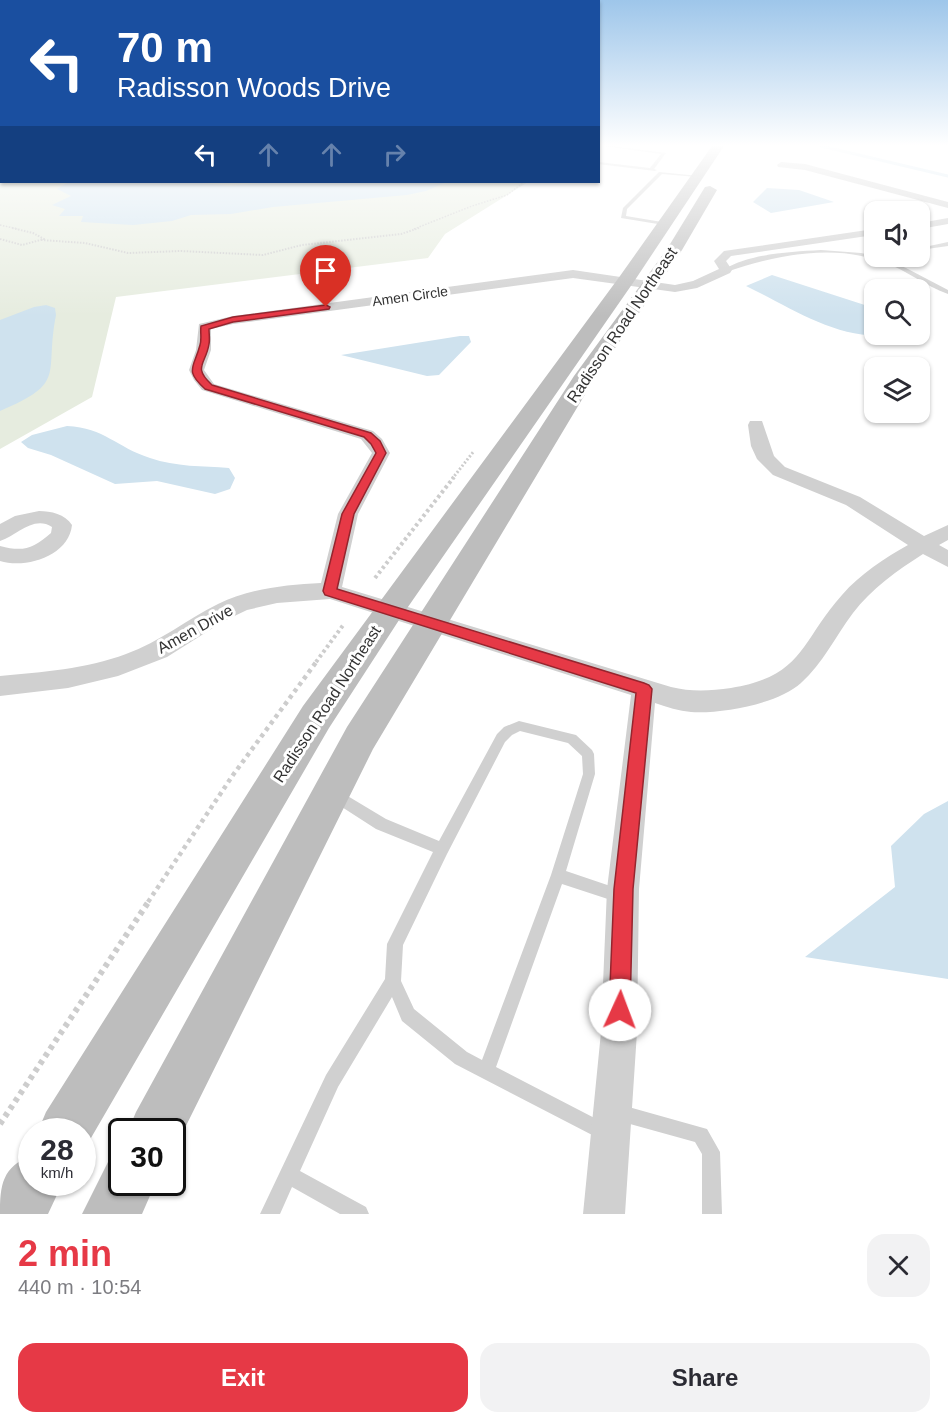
<!DOCTYPE html>
<html lang="en">
<head>
<meta charset="utf-8">
<style>
	:root { --surface:#fff; --page:#f2f2f3; --text:#2b2b33; --muted:#7c7c81; --accent:#e63946 }
	body { margin:0; font-family:Helvetica,sans-serif; background:var(--page); color:var(--text); height:100vh; display:flex; flex-direction:column; font-size:22px; white-space:nowrap }
	* { box-sizing:border-box; margin:0 }
	p { font-size:20px; color:var(--muted) }
	.icon { flex:none; width:33px; height:33px; fill:none; stroke:currentColor; stroke-width:2; stroke-linecap:round; stroke-linejoin:round }
	.map { position:relative; height:1214px; overflow:hidden }
	.panel { display:flex; flex-direction:column; background:var(--surface); flex:1 }
	.panel>* { flex:none }
	.top-card { position:absolute; left:0px; top:0px; width:600px; height:183px; box-shadow:0 2px 4px #0004; background:#1a4fa0; color:#fff; overflow:hidden }
	.tools { position:absolute; left:864px; top:201px; display:grid; gap:12px }
	.tools a { display:grid; place-items:center; width:66px; height:66px; border-radius:12px; background:var(--surface); box-shadow:0 2px 4px #0004; font-size:30px }
	.speed { position:absolute; left:18px; top:1118px; display:flex; gap:12px; font-size:30px; font-weight:700; text-align:center }
	.speed>* { display:grid; place-content:center; width:78px; height:78px; border-radius:50%; background:var(--surface); box-shadow:0 2px 4px #0004; line-height:1 }
	.speed small { font-size:15px; font-weight:400 }
	.speed .limit { border:3px solid #111; border-radius:9px; background:#fff; color:#111 }
	.pin { position:absolute; display:grid; place-items:center; width:51px; height:51px; color:#fff; margin:-62px -26px; border-radius:50% 50% 50% 0; rotate:-45deg; box-shadow:0 0 6px #0007 }
	.pin .icon { rotate:45deg }
	.me { position:absolute; width:66px; margin:-33px; rotate:2deg; stroke-linejoin:round; filter:drop-shadow(0 0 4px #0008) }
	.turn { display:flex; align-items:center; gap:21px; height:126px; padding:0 18px; font-size:27px }
	.turn .icon { width:78px; height:78px; stroke-width:2.5 }
	.turn b { display:block; font-size:42px; line-height:51px }
	.lanes { display:flex; align-items:center; height:57px; padding:0 18px; background:#0003; justify-content:center; gap:30px; direction:ltr }
	.lanes .off { opacity:.35 }
	.round { display:grid; place-items:center; flex:none; width:63px; height:63px; border-radius:18px; background:var(--page) }
	.summary { display:flex; align-items:center; justify-content:space-between; height:102px; padding:0 18px }
	h1 { font-size:36px; font-weight:700; line-height:45px; color:var(--accent) }
	.action { display:flex; gap:12px; margin-top:auto; padding:12px 18px }
	.action a { flex:1; height:69px; border-radius:18px; background:var(--accent); color:#fff; font-size:24px; font-weight:700; line-height:69px; text-align:center }
	.action a+a { background:var(--page); color:var(--text) }
	.map>svg:first-child { display:block }
	.green { fill:#e6ecdf }
	.water { fill:#cfe2ee }
	.lines { fill:none; stroke-linecap:round; stroke-linejoin:round }
	.stream { stroke:#cfe2ee; stroke-width:3 }
	.path-far5 { stroke:#cdcdcd; stroke-width:1.5; stroke-dasharray:1.5 1.5; stroke-linecap:butt }
	.path-far4 { stroke:#cdcdcd; stroke-width:2; stroke-dasharray:1.5 1.5; stroke-linecap:butt }
	.path-far3 { stroke:#cdcdcd; stroke-width:3; stroke-dasharray:2 2; stroke-linecap:butt }
	.path-far2 { stroke:#cdcdcd; stroke-width:4; stroke-dasharray:3 3; stroke-linecap:butt }
	.path-far1 { stroke:#cdcdcd; stroke-width:4.5; stroke-dasharray:4 4; stroke-linecap:butt }
	.path { stroke:#cdcdcd; stroke-width:6; stroke-dasharray:4.5 4.5; stroke-linecap:butt }
	.lane { fill:#d0d0d0; fill-rule:evenodd }
	.street { fill:#d0d0d0; fill-rule:evenodd }
	.secondary { fill:#bdbdbd; fill-rule:evenodd }
	.route { fill:#e63946; stroke:#96252e; stroke-width:1.5 }
	.labels { text-anchor:middle; dominant-baseline:central; stroke-width:6; stroke-linejoin:round; paint-order:stroke }
	.far-street-label { font-size:14px; fill:#333; stroke:#fff }
	.street-label { font-size:16px; fill:#333; stroke:#fff }
</style>
</head>
<body>
<div class="map">
<svg width="948" height="1214" viewBox="0 0 948 1214">
	<rect width="100%" height="100%" fill="#fff"/>
	<path class="green" d="M 0,146 L 2,182 L 528,182 L 445,234 L 428,258 L 116,297 L 92,397 L 0,449 Z"/>
	<path class="water" d="M 79,182 L 193,182 L 230,186 L 267,182 L 447,182 L 426,191 L 407,195 L 273,207 L 231,214 L 191,215 L 172,221 L 133,225 L 81,222 L 83,216 L 59,216 L 65,209 L 52,205 L 71,196 L 57,189 L 67,183 Z
		M 767,188 L 799,190 L 834,202 L 771,213 L 753,202 Z
		M 772,275 L 874,308 L 874,334 L 887,335 C 837,340 790,307 746,286 Z
		M 46,305 L 55,308 L 56,315 C 44,376 68,382 0,411 L 0,320 L 34,307 Z
		M 460,336 L 469,336 L 471,342 L 439,375 L 427,376 L 341,355 Z
		M 67,426 C 105,428 116,447 150,458 C 176,467 203,466 229,468 L 235,478 L 230,489 L 215,494 L 157,481 L 115,484 L 51,455 L 28,448 L 21,442 L 32,435 Z
		M 948,801 L 948,979 L 805,957 L 895,887 L 891,846 L 924,814 Z"/>
	<g class="lines">
		<path class="stream" d="M 821,146 L 948,176"/>
		<path class="path-far5" d="M 0,225 L 18,229
			M 414,229 L 472,206 L 507,195 L 524,182"/>
		<path class="path-far4" d="M 0,239 L 22,245 L 44,239 L 33,233 L 12,228
			M 41,240 L 85,243 L 128,253 L 181,251 L 263,255 L 302,245 L 401,234 L 419,228"/>
		<path class="path-far3" d="M 452,479 L 474,451"/>
		<path class="path-far2" d="M 375,578 L 454,477
			M 316,662 L 344,624"/>
		<path class="path-far1" d="M 148,902 L 233,775 L 317,661"/>
		<path class="path" d="M 0,1124 L 149,901"/>
		<path class="lane" d="M 603,146 L 612,146 L 666,153 L 654,169 L 657,170 L 655,171 L 598,164 L 598,162 L 650,168 L 661,154 Z
			M 659,172 L 699,176 L 697,177 L 662,174 L 627,209 L 626,216 L 662,222 L 664,225 L 621,218 L 623,208 Z
			M 948,242 L 948,246 L 920,250 L 920,248 Z
			M 821,250 L 861,253 L 879,257 L 906,268 L 948,290 L 948,294 C 926,286 907,271 886,263 C 834,243 776,255 726,272 L 723,270 C 751,253 790,252 821,250 Z
			M 519,721 L 576,735 L 592,750 L 594,754 L 595,774 L 566,871 L 625,891 L 627,896 L 625,901 L 620,903 L 562,884 L 496,1067 L 608,1125 L 611,1131 L 608,1137 L 602,1140 L 596,1137 L 455,1064 L 402,1021 L 392,997 L 338,1087 L 300,1171 L 366,1207 L 369,1214 L 340,1214 L 292,1187 L 280,1214 L 260,1214 L 326,1075 L 385,979 L 387,944 L 433,852 L 376,829 L 331,800 L 329,796 L 331,792 L 336,790 L 341,792 L 386,819 L 439,841 L 497,734 L 504,727 ZM 520,731 L 568,743 L 582,756 L 583,774 L 551,875 L 482,1060 L 467,1052 L 414,1009 L 401,981 L 403,945 L 447,854 L 505,742 L 512,735 Z
			M 618,1104 L 707,1129 L 720,1152 L 722,1214 L 702,1214 L 702,1154 L 695,1142 L 612,1119 L 609,1113 L 612,1107 Z"/>
		<path class="street" d="M 781,162 L 805,164 L 948,202 L 948,208 L 805,170 L 778,167 L 777,165 Z
			M 948,218 L 948,224 L 920,229 L 920,223 Z
			M 874,229 L 874,235 L 731,256 L 726,261 L 732,270 L 730,273 L 697,288 L 675,292 L 573,278 L 233,324 L 211,329 L 211,350 L 204,370 L 214,384 L 373,431 L 382,439 L 390,453 L 358,514 L 342,587 L 671,687 C 691,692 710,691 731,688 C 804,676 800,642 842,595 C 860,574 885,558 908,545 L 846,505 L 773,475 L 757,459 L 751,446 L 748,425 L 750,421 L 762,421 L 774,456 L 785,467 L 860,497 L 924,536 L 948,525 L 948,540 L 939,545 L 948,550 L 948,567 L 923,554 C 898,570 871,589 853,613 C 835,637 823,663 801,683 C 778,704 721,714 691,712 C 679,711 667,707 655,703 L 639,889 L 637,1032 L 625,1214 L 583,1214 L 601,1032 L 607,889 L 631,695 L 330,599 L 277,603 L 247,610 L 224,621 L 167,657 L 118,676 L 68,688 L 0,696 L 0,676 C 42,672 86,669 126,654 C 160,642 187,619 218,604 C 250,588 286,585 321,583 L 338,514 L 372,453 L 361,439 L 202,390 L 194,380 L 189,370 L 196,350 L 199,324 L 233,316 L 573,270 L 675,285 L 693,281 L 719,269 L 714,261 L 724,251 Z
			M 39,511 C 51,511 65,514 72,525 C 69,556 26,569 0,561 L 0,546 C 23,552 33,549 51,533 L 52,527 C 33,515 17,536 0,541 L 0,524 L 15,516 Z"/>
		<path class="secondary" d="M 712,146 L 724,146 L 635,280 L 401,617 L 329,728 L 84,1150 L 82,1131 L 38,1131 L 46,1112 L 303,706 L 620,276 Z
			M 710,186 L 717,190 L 682,250 L 596,376 L 373,749 L 174,1150 L 172,1131 L 128,1131 L 136,1112 L 347,727 L 574,376 L 667,249 L 705,187 Z
			M 32,1155 L 32,1182 L 63,1182 L 48,1214 L 0,1214 C 0,1185 2,1167 32,1155 Z
			M 122,1157 L 122,1182 L 156,1182 L 142,1214 L 82,1214 L 108,1162 Z"/>
	</g>
	<linearGradient id="sky" x2="0" y2="1"><stop stop-color="#9ec6ea"/><stop offset="0.46" stop-color="#fff"/><stop offset="1" stop-color="#fff" stop-opacity="0"/></linearGradient>
	<rect width="948" height="316" fill="url(#sky)"/>
	<path class="route" d="M 326,305 L 330,307 L 329,309 L 233,322 L 209,329 C 209,334 210,340 209,344 C 206,364 192,367 212,385 L 371,433 L 380,441 L 386,453 L 354,514 L 337,589 L 644,683 L 649,685 L 652,689 L 633,889 L 630,1010 L 627,1017 L 620,1020 L 612,1017 L 609,1010 L 614,889 L 636,693 L 325,595 L 323,591 L 342,514 L 376,453 L 371,444 L 364,437 L 205,389 C 184,370 194,368 200,345 C 202,339 200,332 201,326 L 233,317 Z"/>
	<g class="labels">
		<g class="far-street-label">
			<text transform="translate(410 296) rotate(-8)">Amen Circle</text>
		</g>
		<g class="street-label">
			<text transform="translate(622 325) rotate(-56)">Radisson Road Northeast</text>
			<text transform="translate(195 629) rotate(-29)">Amen Drive</text>
			<text transform="translate(327 704) rotate(-57)">Radisson Road Northeast</text>
		</g>
	</g>
</svg>
<div class="tools">
<a><svg class="icon" aria-label="sound" viewBox="0 0 24 24"><path d="M4 9h4l5-4v14l-5-4H4zM17 9q2 3 0 6"/></svg></a>
<a><svg class="icon" aria-label="search" viewBox="0 0 24 24"><circle cx="10" cy="10" r="6"/><path d="M15 15l6 6"/></svg></a>
<a><svg class="icon" aria-label="layers" viewBox="0 0 24 24"><path d="M12 4l9 5-9 5-9-5zM3 14l9 5 9-5"/></svg></a>
</div>
<div class="speed"><div>28<small>km/h</small></div><div class="limit">30</div></div>
<div class="pin" style="left:326px;top:307px;background:#d93025"><svg class="icon" aria-label="arrive" viewBox="0 0 24 24"><path d="M6 21V4h12l-3 4 3 4H6"/></svg></div>
<svg class="me" style="left:620px;top:1010px" viewBox="-20 -20 40 40"><circle r="19" fill="#fff"/><path d="M0-13L10 11 0 6-10 11z" fill="#e63946"/></svg>
<div class="top-card">
<div class="turn"><svg class="icon" aria-label="left" viewBox="0 0 24 24"><path d="M17 20v-9H6M10 6l-5 5 5 5"/></svg><div><b>70 m</b>Radisson Woods Drive</div></div>
<div class="lanes"><svg class="icon" aria-label="left" viewBox="0 0 24 24"><path d="M17 20v-9H6M10 6l-5 5 5 5"/></svg><svg class="icon off" aria-label="ahead" viewBox="0 0 24 24"><path d="M12 20V5M6 11l6-6 6 6"/></svg><svg class="icon off" aria-label="ahead" viewBox="0 0 24 24"><path d="M12 20V5M6 11l6-6 6 6"/></svg><svg class="icon off" aria-label="right" viewBox="0 0 24 24"><path d="M7 20v-9h11M14 6l5 5-5 5"/></svg></div>
</div>
</div>
<section class="panel">
<div class="summary"><div><h1>2 min</h1><p>440 m · 10:54</p></div><a class="round"><svg class="icon" aria-label="close" viewBox="0 0 24 24"><path d="M6 6l12 12M18 6L6 18"/></svg></a></div>
<div class="action"><a>Exit</a><a>Share</a></div>
</section>
</body>
</html>
